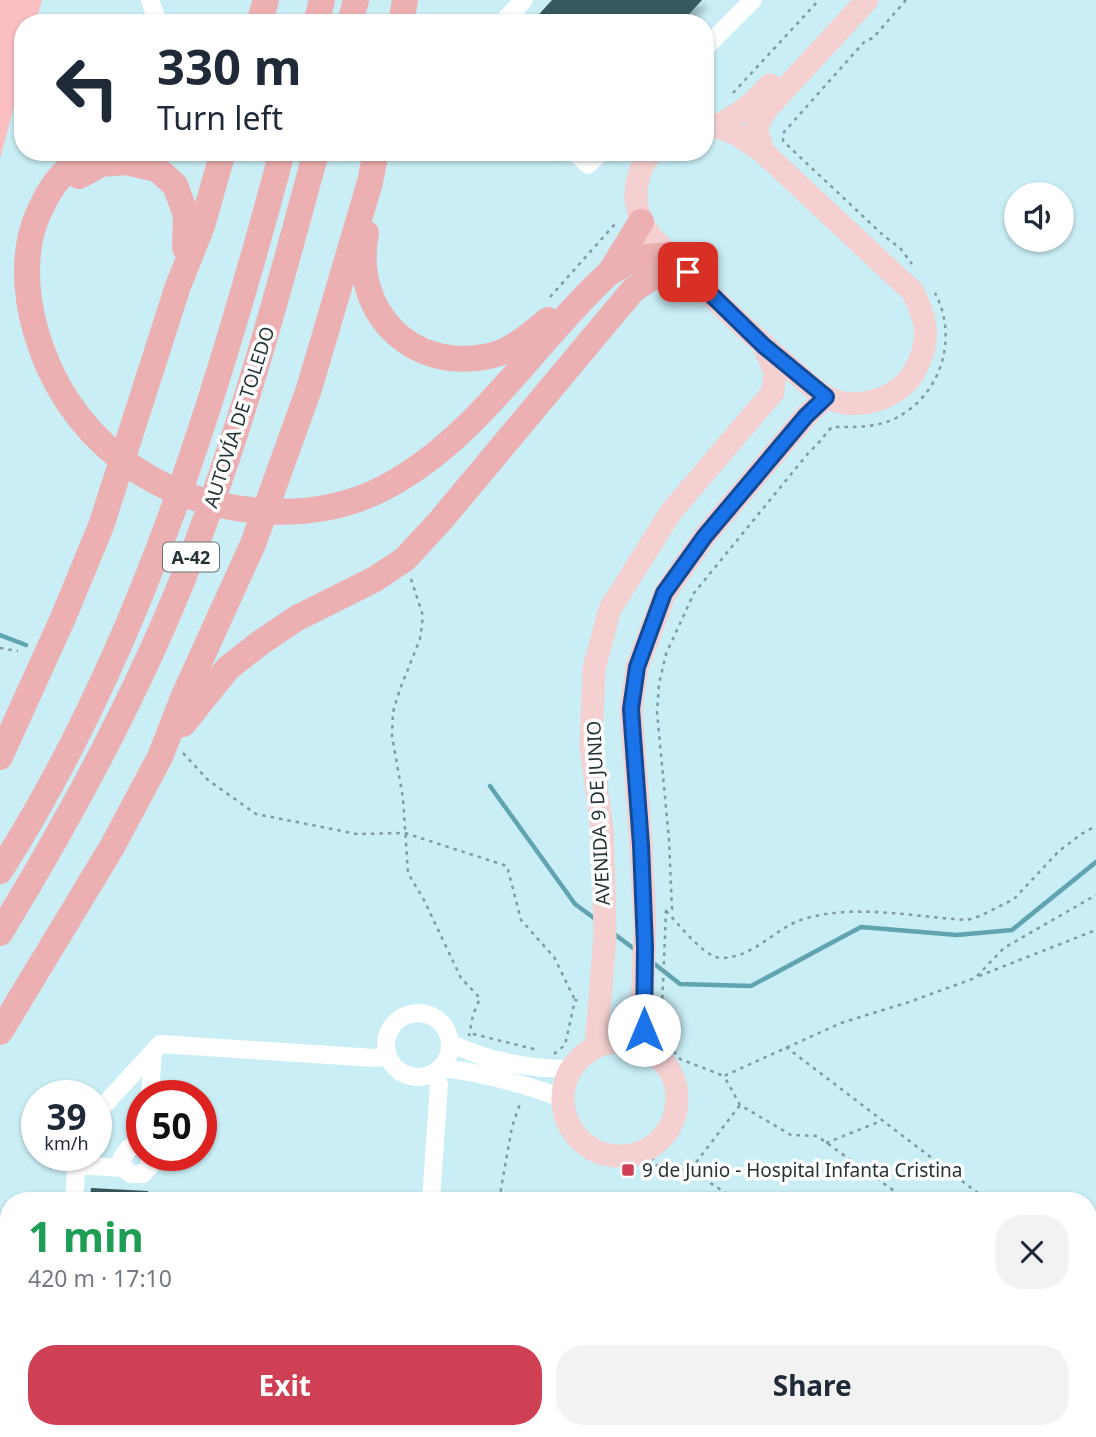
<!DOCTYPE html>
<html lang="en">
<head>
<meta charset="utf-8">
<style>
	:root { --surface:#fff; --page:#f2f2f3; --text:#1f2937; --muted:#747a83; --accent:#d04055 }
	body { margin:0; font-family:"Noto Sans",sans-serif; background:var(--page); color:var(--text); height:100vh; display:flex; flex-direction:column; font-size:26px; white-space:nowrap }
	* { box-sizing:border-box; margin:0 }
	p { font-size:23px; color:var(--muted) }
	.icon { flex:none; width:38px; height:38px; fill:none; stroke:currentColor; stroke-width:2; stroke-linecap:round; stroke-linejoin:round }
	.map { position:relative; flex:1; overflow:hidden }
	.drawer { position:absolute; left:0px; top:1192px; width:1097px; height:247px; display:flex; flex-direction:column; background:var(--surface); border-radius:28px 28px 0 0; box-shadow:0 2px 5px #0004 }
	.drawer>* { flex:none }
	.top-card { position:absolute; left:14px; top:14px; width:700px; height:147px; border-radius:28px; box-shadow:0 2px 5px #0004; background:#fff; color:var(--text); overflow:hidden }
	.fabs { position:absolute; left:1004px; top:182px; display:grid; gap:14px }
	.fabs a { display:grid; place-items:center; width:70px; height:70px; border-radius:50%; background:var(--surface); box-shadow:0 2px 5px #0004; font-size:35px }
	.speed { position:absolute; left:21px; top:1080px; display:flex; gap:14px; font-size:35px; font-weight:700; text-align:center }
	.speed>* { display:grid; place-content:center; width:91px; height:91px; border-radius:50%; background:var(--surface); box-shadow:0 2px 5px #0004; line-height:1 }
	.speed small { font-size:18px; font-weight:400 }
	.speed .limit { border:10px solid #d22; background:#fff; color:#111 }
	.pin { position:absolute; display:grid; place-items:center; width:60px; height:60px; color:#fff; margin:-30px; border-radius:14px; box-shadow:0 4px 10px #0006 }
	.me { position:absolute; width:77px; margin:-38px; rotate:0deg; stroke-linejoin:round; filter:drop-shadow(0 0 5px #0008) }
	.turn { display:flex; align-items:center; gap:24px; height:147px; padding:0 28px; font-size:32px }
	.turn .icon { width:91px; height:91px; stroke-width:2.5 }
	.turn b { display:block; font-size:49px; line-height:60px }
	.round { display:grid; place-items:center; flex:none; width:74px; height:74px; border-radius:28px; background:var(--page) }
	.headline { display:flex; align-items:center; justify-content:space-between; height:119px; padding:0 28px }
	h1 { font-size:42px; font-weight:700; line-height:52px; color:#1e9e55 }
	.action { display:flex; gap:14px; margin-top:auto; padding:14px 28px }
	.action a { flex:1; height:80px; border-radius:28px; background:var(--accent); color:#fff; font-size:28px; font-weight:700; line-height:80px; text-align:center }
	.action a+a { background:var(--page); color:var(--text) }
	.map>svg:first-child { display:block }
	.green { fill:#fbbfc1 }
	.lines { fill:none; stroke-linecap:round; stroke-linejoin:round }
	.stream { stroke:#5fa4b0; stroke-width:4.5 }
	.building { fill:#39595f; filter:url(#shadow) }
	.path { stroke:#809aa0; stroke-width:2.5; stroke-dasharray:3.5 5; stroke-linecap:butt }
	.minor { stroke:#fff; stroke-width:18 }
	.major { stroke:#f4d0d1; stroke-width:23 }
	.highway { stroke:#edb0b2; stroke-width:26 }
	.route-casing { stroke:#114b97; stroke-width:18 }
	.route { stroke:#1a73e8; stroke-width:12 }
	.poi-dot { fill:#d04055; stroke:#fff; stroke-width:2.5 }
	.labels { text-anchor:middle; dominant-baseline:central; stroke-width:7; stroke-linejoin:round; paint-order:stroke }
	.shield { fill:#fff; stroke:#667072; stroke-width:2 }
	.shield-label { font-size:18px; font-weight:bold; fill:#253336 }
	.street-label { font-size:19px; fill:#253336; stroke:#fff }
	.poi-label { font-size:19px; fill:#253336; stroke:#fff; text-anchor:start }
</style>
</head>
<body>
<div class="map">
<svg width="1096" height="1437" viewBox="0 0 1096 1437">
	<defs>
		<filter id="shadow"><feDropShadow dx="6" dy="6" stdDeviation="3.5" flood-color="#0004"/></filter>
	</defs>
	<rect width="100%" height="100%" fill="#c9eef5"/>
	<path class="green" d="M 0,0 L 42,0 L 36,23 L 23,23 L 23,73 L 0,159 Z"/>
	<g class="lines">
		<path class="stream" d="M 0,635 L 26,645
			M 490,786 L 575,904 L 598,921
			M 613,933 L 637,951
			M 652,962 L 680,984 L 751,986 L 861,927 L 957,935 L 1012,930 L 1096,862"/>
	</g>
	<path class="building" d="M 552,0 L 702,0 L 681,23 L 531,23 Z
		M 91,1188 L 148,1191 L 147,1200 L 90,1200 Z"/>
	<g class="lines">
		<path class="path" d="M 906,0 L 873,38 L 865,41 L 784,132 L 783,141 L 884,236 L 900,248 L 912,264
			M 733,93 L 819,0
			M 550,297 L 615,224
			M 411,579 L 423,616 L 420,639 L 400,689 L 393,712 L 392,736 L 403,798 L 408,873 L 424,900 L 461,978 L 480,998 L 473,1015 L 469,1036
			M 0,648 L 18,651
			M 183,753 L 208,780 L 256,814 L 357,834 L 405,833 L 507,866 L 521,920 L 554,957 L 575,1000
			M 666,911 C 679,924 705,959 722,958 C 756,957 776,926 807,918 C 859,904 914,917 967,920 L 980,916 L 1014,899 L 1059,851 L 1083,833 L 1096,826
			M 979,976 L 1096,930
			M 662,1007 L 666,911 L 672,909 L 669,840 L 657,712 L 659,684 L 666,654 L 694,593 L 810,451 C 819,444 824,435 832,427 C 853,427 877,428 896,418 C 941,395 959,338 935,293
			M 662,1007 L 663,1021
			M 473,1034 L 538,1050
			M 663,1038 L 680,1059 L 724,1076
			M 786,1047 L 987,1200
			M 554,1054 L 565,1045 L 575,1000 L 582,1001
			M 826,1143 L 881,1121
			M 647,1150 L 658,1167 L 690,1170 L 737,1200
			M 691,1169 L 740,1105
			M 499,1200 L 512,1127 L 521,1101
			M 907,1200 L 817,1136 L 791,1135 L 740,1105 L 724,1076 L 841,1023 L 909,1002 L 975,978 L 1004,948 L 1096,895
			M 1088,1278 L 1096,1280
			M 1088,1420 L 1096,1424
			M 496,1437 L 497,1430"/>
		<path class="minor" d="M 150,0 L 158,23
			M 502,23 L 524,0
			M 705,48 L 753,0
			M 575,152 L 588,165 L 601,152
			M386 1045a32 32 0 1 1 64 0a32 32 0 1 1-64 0Z
			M 450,1043 C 486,1061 531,1069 570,1069
			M 441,1068 C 482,1072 523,1084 562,1098
			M 150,1096 L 153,1052
			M 96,1114 L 160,1044 L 375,1058 L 387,1056
			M 142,1141 L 129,1148 L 122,1157 L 123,1168 L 131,1174 L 143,1174 L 150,1166 L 149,1155
			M 77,1165 L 123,1168
			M 74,1200 L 77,1155
			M 431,1200 L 439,1084 L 433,1073
			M 58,1437 L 58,1430
			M 404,1437 L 404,1430"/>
		<path class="major" d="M 715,126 C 739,116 753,103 770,85
			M 651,152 C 630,182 631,209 652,238 C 697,281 740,326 788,366 C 799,375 811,388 825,396 C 853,413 898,400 914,372 C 931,342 928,322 913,292 L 763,152 C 746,140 728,125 705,127
			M 763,152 L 756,128 L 765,111 L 867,0
			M563 1099a57 57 0 1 1 114 0a57 57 0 1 1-114 0Z
			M 596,1047 L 605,937 L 604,889 L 602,830 L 591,746 L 594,669 L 610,609 L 671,512 L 773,392 L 775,372 L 765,349
			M 645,1047 L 642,1012 L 645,926 L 641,845 L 631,709 L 637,667 L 665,593 L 705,536 L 806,416 L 826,397"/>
		<path class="highway" d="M 259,23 L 266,0
			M 316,23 L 322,0
			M 350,23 L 356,0
			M 401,23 L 405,0
			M 95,152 C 66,165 52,183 39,212 C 22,249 25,294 36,332 C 66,436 153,503 261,511 C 304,514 345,508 384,488 C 478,439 533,343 609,273 L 635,258 L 670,255
			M 79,176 L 101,164 L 126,162 L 157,169 L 175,185 L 186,215 L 185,248
			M 366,233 C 351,310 410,373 489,356 C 511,352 531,334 548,320
			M 611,271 L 641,222
			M 183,724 L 228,668 L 260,643 L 297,618 L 375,579 L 405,559 L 441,520 L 633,290 L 657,274 L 688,272
			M 0,757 L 63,618 L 101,526 L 178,286 L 202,226 L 223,152
			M 0,871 C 139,653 216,400 282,152
			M 0,933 C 69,820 132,704 182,581 C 238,442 277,297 316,152
			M 0,1032 L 112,847 L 160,757 L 183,698 L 253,544 L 309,389 L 370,182 L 376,152"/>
	</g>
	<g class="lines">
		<defs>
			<path id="route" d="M 644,1030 L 645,947 L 641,845 L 631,709 L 637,667 L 664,593 L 705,536 L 806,416 L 826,397 L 764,346 L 688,272"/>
		</defs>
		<use href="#route" class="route-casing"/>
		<use href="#route" class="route"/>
	</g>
	<rect class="poi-dot" x="621" y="1163" width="14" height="14" rx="3.5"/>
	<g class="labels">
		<rect class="shield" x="163" y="542.5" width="56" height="29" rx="5"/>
		<g class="shield-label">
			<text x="191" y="557">A-42</text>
		</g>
		<g class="street-label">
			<text transform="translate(239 417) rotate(-72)">AUTOVÍA DE TOLEDO</text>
			<text transform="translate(598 813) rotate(-93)">AVENIDA 9 DE JUNIO</text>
		</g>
		<g class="poi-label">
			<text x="642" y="1170">9 de Junio - Hospital Infanta Cristina</text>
		</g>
	</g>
</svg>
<div class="fabs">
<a><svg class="icon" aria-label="sound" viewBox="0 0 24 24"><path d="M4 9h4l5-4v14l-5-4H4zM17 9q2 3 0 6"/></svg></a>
</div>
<div class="speed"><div>39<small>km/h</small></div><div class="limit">50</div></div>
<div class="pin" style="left:688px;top:272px;background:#d93025"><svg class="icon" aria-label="arrive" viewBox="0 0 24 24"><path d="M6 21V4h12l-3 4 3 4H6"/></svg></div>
<svg class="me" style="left:644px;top:1030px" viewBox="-20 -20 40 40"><circle r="19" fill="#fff"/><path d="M0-13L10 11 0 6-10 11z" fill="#1a73e8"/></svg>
<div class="top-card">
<div class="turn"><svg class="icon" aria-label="left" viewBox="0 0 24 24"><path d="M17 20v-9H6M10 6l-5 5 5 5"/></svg><div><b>330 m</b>Turn left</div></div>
</div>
<section class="drawer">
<div class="headline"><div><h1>1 min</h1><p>420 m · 17:10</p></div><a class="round"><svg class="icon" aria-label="close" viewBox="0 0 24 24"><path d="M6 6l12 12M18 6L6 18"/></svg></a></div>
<div class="action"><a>Exit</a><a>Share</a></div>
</section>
</div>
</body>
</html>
